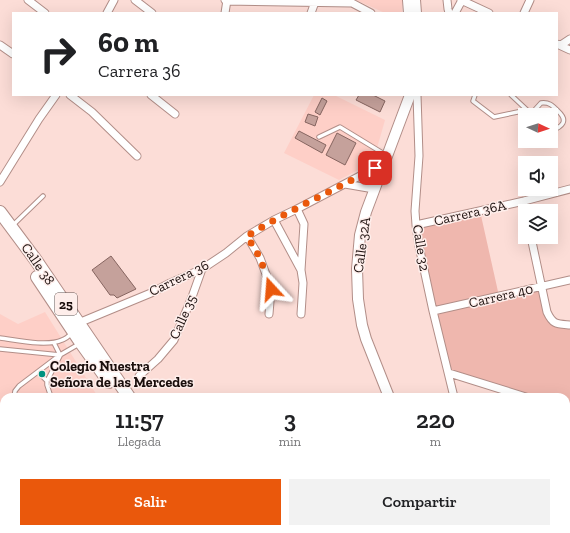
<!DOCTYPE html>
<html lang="es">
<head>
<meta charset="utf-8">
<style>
	:root { --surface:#fff; --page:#f2f2f2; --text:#202124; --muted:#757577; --accent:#ea580c }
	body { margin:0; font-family:"Zilla Slab",serif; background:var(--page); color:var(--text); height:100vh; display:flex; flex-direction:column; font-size:15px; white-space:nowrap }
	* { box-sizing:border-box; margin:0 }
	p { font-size:13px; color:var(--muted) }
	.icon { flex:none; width:22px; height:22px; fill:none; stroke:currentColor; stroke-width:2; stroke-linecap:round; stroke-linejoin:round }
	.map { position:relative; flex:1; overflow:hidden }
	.drawer { position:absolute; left:0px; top:393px; width:570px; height:140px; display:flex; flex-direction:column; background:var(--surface); border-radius:12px 12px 0 0; box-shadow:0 4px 16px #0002 }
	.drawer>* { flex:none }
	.top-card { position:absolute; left:12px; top:12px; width:546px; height:84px; border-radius:0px; box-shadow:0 4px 16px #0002; background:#fff; color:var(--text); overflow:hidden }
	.needle { width:26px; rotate:93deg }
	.tools { position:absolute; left:518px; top:108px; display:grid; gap:8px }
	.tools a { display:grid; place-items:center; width:40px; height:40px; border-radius:0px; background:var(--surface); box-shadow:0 4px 16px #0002; font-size:20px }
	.pin { position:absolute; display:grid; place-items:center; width:34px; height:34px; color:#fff; margin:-17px; border-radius:8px; box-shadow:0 2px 6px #0006 }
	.me { position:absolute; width:44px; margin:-22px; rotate:341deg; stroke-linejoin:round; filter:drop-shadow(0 0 3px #0008) }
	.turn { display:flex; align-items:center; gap:14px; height:84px; padding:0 20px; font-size:18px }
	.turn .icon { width:52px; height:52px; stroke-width:2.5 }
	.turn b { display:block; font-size:28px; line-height:34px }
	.eta { display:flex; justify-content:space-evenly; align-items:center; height:68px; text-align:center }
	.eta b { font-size:24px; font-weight:600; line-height:28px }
	.primary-button { display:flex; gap:8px; margin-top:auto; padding:8px 20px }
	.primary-button a { flex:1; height:46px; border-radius:0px; background:var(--accent); color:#fff; font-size:16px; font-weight:600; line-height:46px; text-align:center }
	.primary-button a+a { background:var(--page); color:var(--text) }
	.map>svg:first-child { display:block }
	.built { fill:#fecfc7 }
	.green { fill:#efb7ae }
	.building { fill:#c5a19b; stroke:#866560 }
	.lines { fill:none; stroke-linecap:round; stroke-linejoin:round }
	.lane-casing { stroke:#b28e88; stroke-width:5.5 }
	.street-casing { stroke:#b28e88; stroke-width:9 }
	.secondary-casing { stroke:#b28e88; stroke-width:12 }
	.highway-casing { stroke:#b28e88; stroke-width:14 }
	.lane { stroke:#fff; stroke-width:3.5 }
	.street { stroke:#fff; stroke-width:7 }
	.secondary { stroke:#fff; stroke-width:10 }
	.highway { stroke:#fff; stroke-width:12 }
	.route { stroke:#ea580c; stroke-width:7; stroke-dasharray:0 12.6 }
	.poi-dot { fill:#00927f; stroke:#feeeeb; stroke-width:1.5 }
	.labels { text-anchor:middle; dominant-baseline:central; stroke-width:3; stroke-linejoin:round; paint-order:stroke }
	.shield { fill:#feeeeb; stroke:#5e514f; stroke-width:1 }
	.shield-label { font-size:13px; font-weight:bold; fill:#1a0e0c }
	.street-label { font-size:14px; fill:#1a0e0c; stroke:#feeeeb }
	.poi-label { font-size:14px; font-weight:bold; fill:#1a0e0c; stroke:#feeeeb; text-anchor:start }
</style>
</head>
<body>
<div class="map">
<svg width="570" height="533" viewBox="0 0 570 533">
	<rect width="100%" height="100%" fill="#fcddd7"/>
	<path class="built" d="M 356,0 L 402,0 L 402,13 L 385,13 Z
		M 314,95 L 334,95 L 385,120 L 373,162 L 339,180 L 284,153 Z
		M 45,312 L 98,397 L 4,397 L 4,475 L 0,477 L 0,314 L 18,324 Z"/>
	<path class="green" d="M 480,211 L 499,296 L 542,287 L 550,319 L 570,325 L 570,410 L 566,409 L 566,397 L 526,397 L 449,373 L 416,225 Z"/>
	<path class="building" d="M 359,95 L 373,95 L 385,101 L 380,112 L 356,100 Z
		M 322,98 L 327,101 L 320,115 L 315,112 Z
		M 308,114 L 318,117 L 315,126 L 305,122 Z
		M 299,131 L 326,145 L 322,153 L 295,138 Z
		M 337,133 L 356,143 L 345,165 L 326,155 Z
		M 111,256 L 136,289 L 117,298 L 114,295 L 110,295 L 92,270 Z"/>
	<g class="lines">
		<defs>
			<path id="lane" d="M 475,95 L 473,101 L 494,117 L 527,110
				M 511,95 L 527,110
				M 531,114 L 541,103 C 549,102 552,105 558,111 C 569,121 562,127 551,131
				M 319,137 L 340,127 L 381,152
				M 12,226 L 43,196
				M 0,338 C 16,340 47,347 62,340 C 66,339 69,336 72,333
				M 54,343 L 60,355
				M 0,349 L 60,355
				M 38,372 L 47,381
				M 14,397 L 15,391 L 19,386 L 60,355 L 79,344
				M 51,397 L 47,385 L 47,381 L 60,356"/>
			<path id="street" d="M 28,0 L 45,13
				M 135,0 L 152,13
				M 225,0 L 226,1 L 352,3 L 371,13
				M 447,0 L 448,9 L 449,13
				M 461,0 L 489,13
				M 107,13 L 114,0
				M 225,13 L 227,0
				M 311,13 L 315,2
				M 455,13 L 462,0
				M 524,13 L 530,0
				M 557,44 L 570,50
				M 0,45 L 13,54
				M 561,45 L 570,39
				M 70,95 L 92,112 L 137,156
				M 151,95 L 175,114
				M 417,95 L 419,156 L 415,211 L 416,225 L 419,246 L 433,311 L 454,397
				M 0,182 L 39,119 L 56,95
				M 345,184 L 374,189
				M 524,201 L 526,211
				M 297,209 L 304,224 L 301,270
				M 274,220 L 301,270 L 303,283 L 301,314
				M 416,225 L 524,201 L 570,189
				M 247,236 L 260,258 L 270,285 L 271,289 L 269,314
				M 531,237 L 547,312 C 553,325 557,324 570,325
				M 433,311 L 570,280
				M 76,324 L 151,293 L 170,283 L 202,269 L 226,253 L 247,236 L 274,220 L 297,209 L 375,168
				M 449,373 L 526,397
				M 139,376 L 158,359 L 174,340 L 192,297 L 202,269
				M 566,416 L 568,410
				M 566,479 L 570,480
				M 0,484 L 4,481
				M 452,533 L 453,529
				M 525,533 L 527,529"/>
			<path id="secondary" d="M 408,0 L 409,13
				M 415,0 L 416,13
				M 389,397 L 366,339 L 362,325 L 358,299 L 357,269 L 360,235 L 366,212 L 410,95
				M 378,533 L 379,529"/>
			<path id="highway" d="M 0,212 L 35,259 L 129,397
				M 37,277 L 81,343 L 109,382
				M 216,529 L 218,533"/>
		</defs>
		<use href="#lane" class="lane-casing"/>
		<use href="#street" class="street-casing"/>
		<use href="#secondary" class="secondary-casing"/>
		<use href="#highway" class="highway-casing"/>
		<use href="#lane" class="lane"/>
		<use href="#street" class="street"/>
		<use href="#secondary" class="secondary"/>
		<use href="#highway" class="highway"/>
	</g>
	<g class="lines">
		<path class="route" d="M 271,289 L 260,258 L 247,236 C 288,211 332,191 375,168"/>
	</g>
	<circle class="poi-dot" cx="42" cy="374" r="4"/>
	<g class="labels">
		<rect class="shield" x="55" y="293" width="22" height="22" rx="3"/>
		<g class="shield-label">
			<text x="66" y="304">25</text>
		</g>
		<g class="street-label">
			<text transform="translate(470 213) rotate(-13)">Carrera 36A</text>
			<text transform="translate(362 245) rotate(-82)">Calle 32A</text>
			<text transform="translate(421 248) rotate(81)">Calle 32</text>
			<text transform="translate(38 264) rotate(55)">Calle 38</text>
			<text transform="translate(179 278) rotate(-26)">Carrera 36</text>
			<text transform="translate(501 296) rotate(-13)">Carrera 40</text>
			<text transform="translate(183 317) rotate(-66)">Calle 35</text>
		</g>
		<g class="poi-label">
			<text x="50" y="366">Colegio Nuestra<tspan x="50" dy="16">Señora de las Mercedes</tspan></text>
		</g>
	</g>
</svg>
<div class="tools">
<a><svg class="needle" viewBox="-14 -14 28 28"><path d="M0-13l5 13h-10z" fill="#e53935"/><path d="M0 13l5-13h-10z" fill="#757577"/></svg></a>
<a><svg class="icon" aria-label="sound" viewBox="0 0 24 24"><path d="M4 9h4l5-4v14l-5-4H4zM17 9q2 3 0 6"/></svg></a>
<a><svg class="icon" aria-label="layers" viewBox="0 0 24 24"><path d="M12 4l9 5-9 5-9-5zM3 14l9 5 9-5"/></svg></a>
</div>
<div class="pin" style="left:375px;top:168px;background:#d93025"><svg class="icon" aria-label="arrive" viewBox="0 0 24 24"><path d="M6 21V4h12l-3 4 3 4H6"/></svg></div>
<svg class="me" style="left:271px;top:289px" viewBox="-20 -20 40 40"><path d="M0-17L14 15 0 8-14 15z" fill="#ea580c" stroke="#fff" stroke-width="4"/></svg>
<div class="top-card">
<div class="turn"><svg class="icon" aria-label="right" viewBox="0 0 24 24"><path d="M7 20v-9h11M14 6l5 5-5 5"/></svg><div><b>60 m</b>Carrera 36</div></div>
</div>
<section class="drawer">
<div class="eta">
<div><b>11:57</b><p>Llegada</p></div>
<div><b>3</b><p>min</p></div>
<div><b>220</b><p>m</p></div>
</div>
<div class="primary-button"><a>Salir</a><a>Compartir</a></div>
</section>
</div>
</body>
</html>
